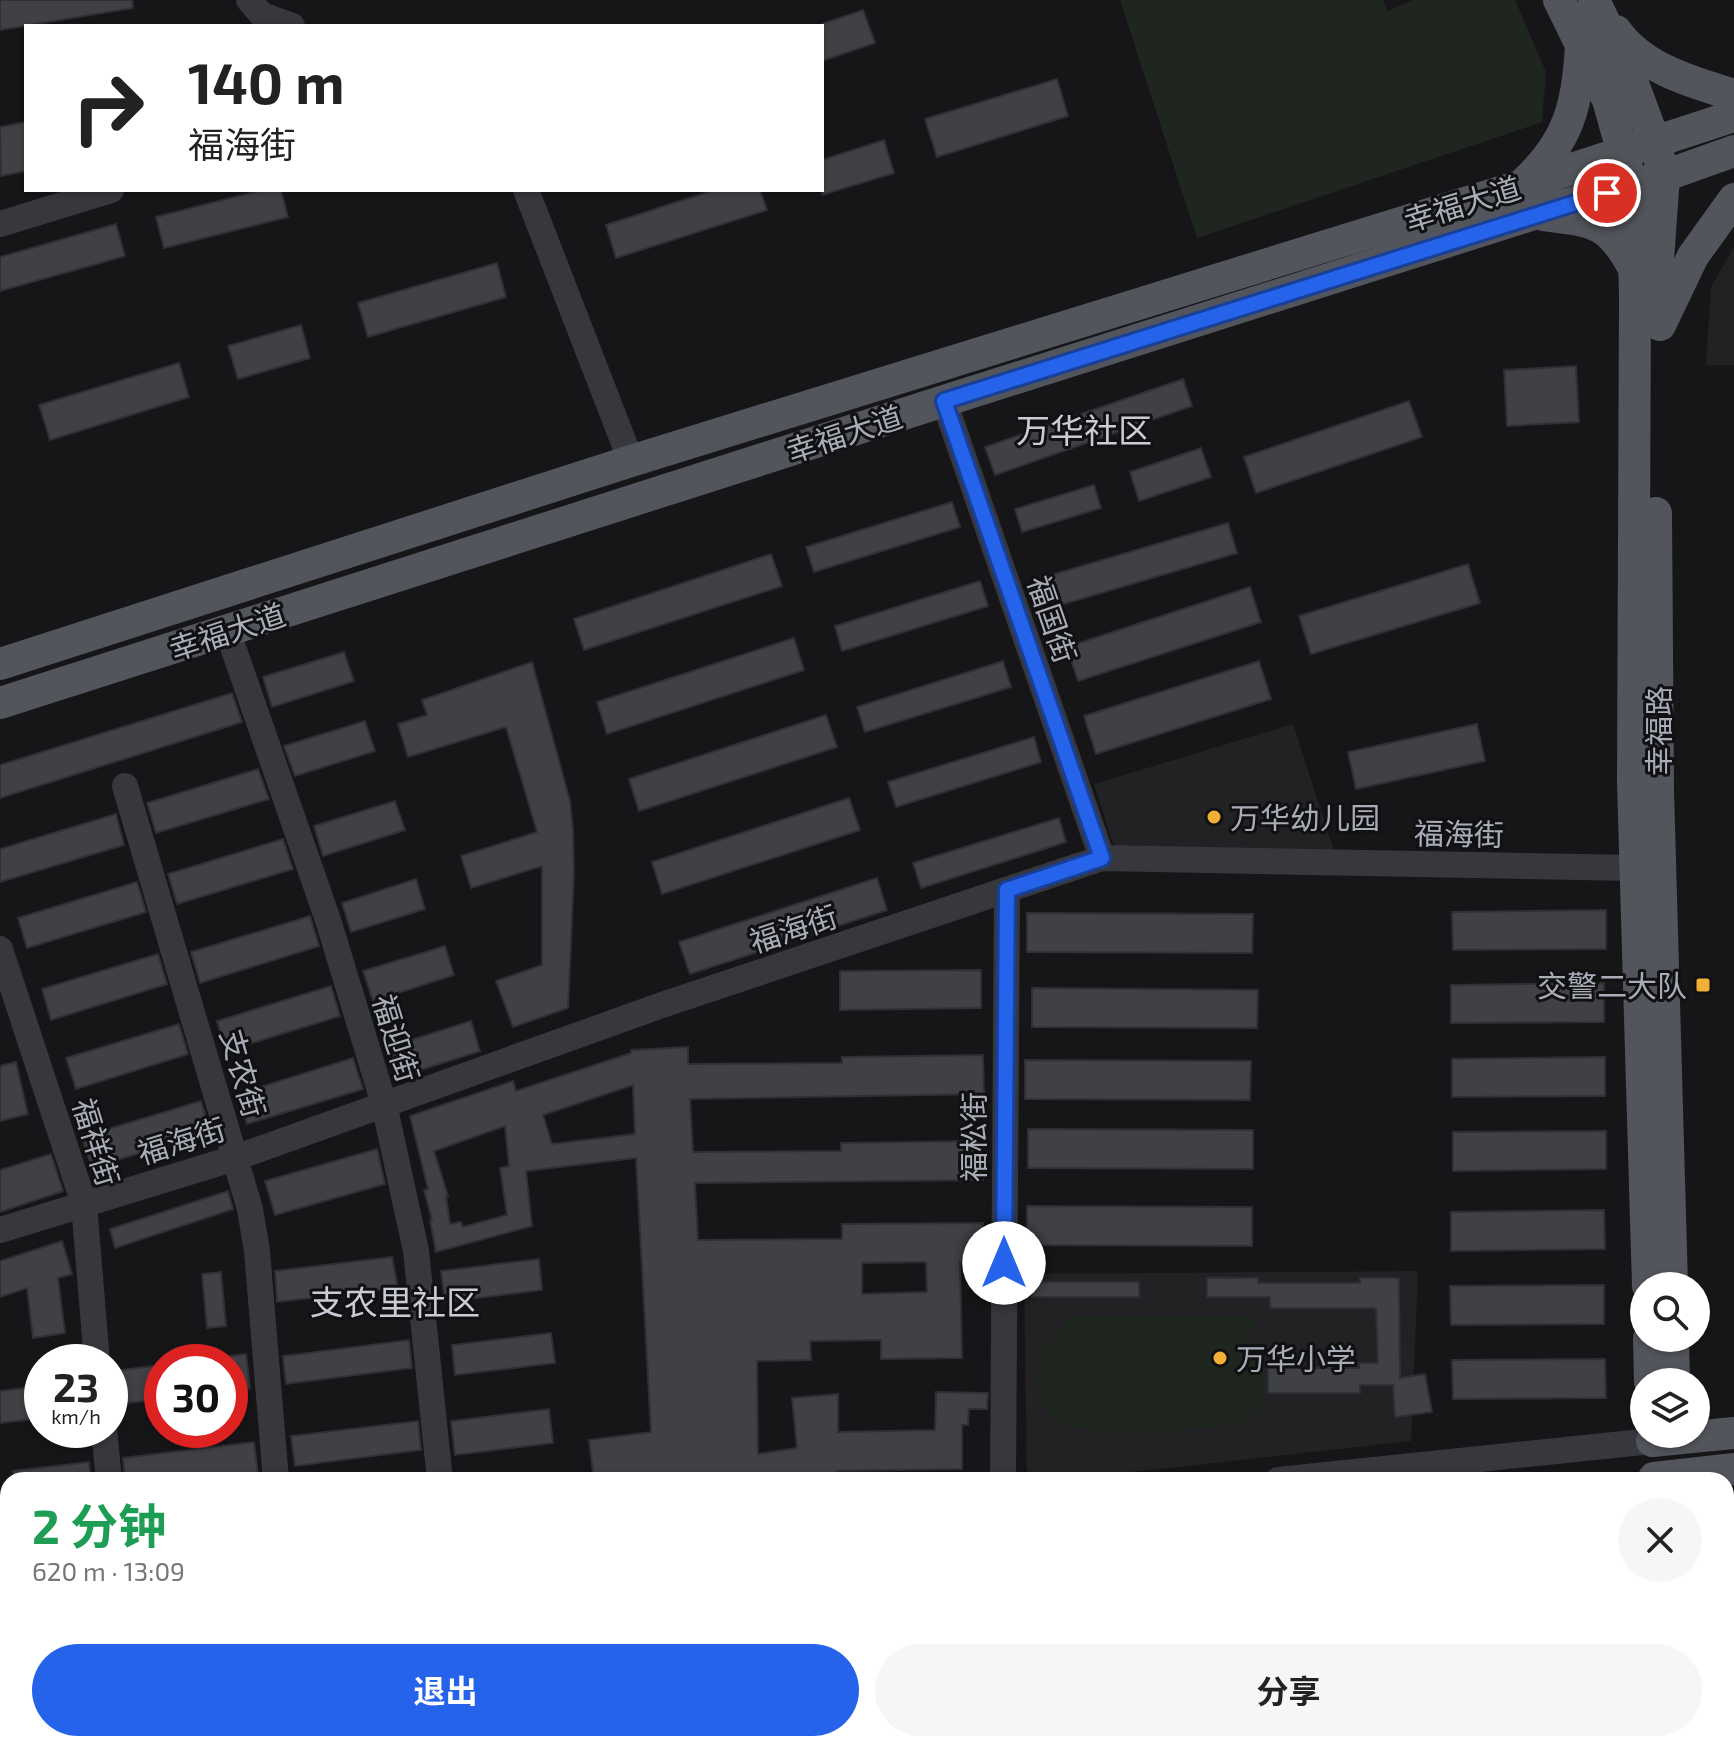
<!DOCTYPE html>
<html lang="zh">
<head>
<meta charset="utf-8">
<style>
	:root { --surface:#fff; --page:#f6f6f6; --text:#222; --muted:#767676; --accent:#2563eb }
	body { margin:0; font-family:"Exo 2","Noto Sans SC",sans-serif; background:var(--page); color:var(--text); height:100vh; display:flex; flex-direction:column; font-size:30px; white-space:nowrap }
	* { box-sizing:border-box; margin:0 }
	p { font-size:26px; color:var(--muted) }
	.icon { flex:none; width:44px; height:44px; fill:none; stroke:currentColor; stroke-width:2; stroke-linecap:round; stroke-linejoin:round }
	.map { position:relative; flex:1; overflow:hidden }
	.sheet { position:absolute; left:0px; top:1472px; width:1734px; height:280px; display:flex; flex-direction:column; background:var(--surface); border-radius:24px 24px 0 0; box-shadow:0 2px 6px #0004 }
	.sheet>* { flex:none }
	.guide { position:absolute; left:24px; top:24px; width:800px; height:168px; border-radius:0px; box-shadow:0 2px 6px #0004; background:#fff; color:var(--text); overflow:hidden }
	.fabs { position:absolute; left:1630px; top:1272px; display:grid; gap:16px }
	.fabs a { display:grid; place-items:center; width:80px; height:80px; border-radius:50%; background:var(--surface); box-shadow:0 2px 6px #0004; font-size:40px }
	.speed { position:absolute; left:24px; top:1344px; display:flex; gap:16px; font-size:40px; font-weight:700; text-align:center }
	.speed>* { display:grid; place-content:center; width:104px; height:104px; border-radius:50%; background:var(--surface); box-shadow:0 2px 6px #0004; line-height:1 }
	.speed small { font-size:20px; font-weight:400 }
	.speed .limit { border:12px solid #d22; background:#fff; color:#111 }
	.pin { position:absolute; display:grid; place-items:center; width:68px; height:68px; color:#fff; margin:-34px; border:4px solid #fff; border-radius:50%; box-shadow:0 2px 8px #0007 }
	.me { position:absolute; width:88px; margin:-44px; rotate:0deg; stroke-linejoin:round; filter:drop-shadow(0 0 6px #0008) }
	.turn { display:flex; align-items:center; gap:28px; height:168px; padding:0 32px; font-size:36px }
	.turn .icon { width:104px; height:104px; stroke-width:2.5 }
	.turn b { display:block; font-size:56px; line-height:68px }
	.round { display:grid; place-items:center; flex:none; width:84px; height:84px; border-radius:42px; background:var(--page) }
	.headline { display:flex; align-items:center; justify-content:space-between; height:136px; padding:0 32px }
	h1 { font-size:48px; font-weight:700; line-height:60px; color:#1e9e55 }
	.primary-button { display:flex; gap:16px; margin-top:auto; padding:16px 32px }
	.primary-button a { flex:1; height:92px; border-radius:48px; background:var(--accent); color:#fff; font-size:32px; font-weight:700; line-height:92px; text-align:center }
	.primary-button a+a { background:var(--page); color:var(--text) }
	.map>svg:first-child { display:block }
	.built { fill:#222225 }
	.green { fill:#1e261f }
	.building { fill:#404145; stroke:#303034; stroke-width:2; fill-rule:evenodd }
	.lines { fill:none; stroke-linecap:round; stroke-linejoin:round }
	.minor { stroke:#37383d; stroke-width:26 }
	.major { stroke:#53555c; stroke-width:32 }
	.route-casing { stroke:#184099; stroke-width:20 }
	.route { stroke:#2563eb; stroke-width:14 }
	.poi-dot { fill:#f2b134; stroke:#111113; stroke-width:3 }
	.labels { text-anchor:middle; dominant-baseline:central; stroke-width:6; stroke-linejoin:round; paint-order:stroke }
	.street-label { font-size:30px; fill:#a8adb8; stroke:#111113 }
	.poi-label { font-size:30px; fill:#a8adb8; stroke:#111113; text-anchor:start }
	.quarter-label { font-size:34px; fill:#c9ccd4; stroke:#111113 }
</style>
</head>
<body>
<div class="map">
<svg width="1734" height="1752" viewBox="0 0 1734 1752">
	<rect width="100%" height="100%" fill="#161618"/>
	<path class="built" d="M 1734,247 L 1734,365 L 1706,365 L 1711,287 Z
		M 1293,724 L 1334,851 L 1118,859 L 1094,784 Z
		M 1418,1271 L 1411,1441 L 1062,1480 L 1027,1480 L 1024,1274 Z"/>
	<path class="green" d="M 1120,0 L 1383,0 L 1388,11 L 1412,0 L 1515,0 L 1546,72 L 1542,122 L 1197,238 Z
		M 1253,1315 L 1254,1334 L 1245,1335 C 1276,1360 1276,1404 1239,1423 C 1204,1431 1092,1439 1060,1423 C 1046,1416 1036,1399 1035,1383 C 1033,1357 1046,1343 1066,1328 L 1067,1316 Z"/>
	<path class="building" d="M 0,0 L 132,0 L 133,8 L 0,30 Z
		M 863,10 L 875,43 L 822,61 L 822,24 Z
		M 1057,79 L 1068,116 L 937,157 L 925,119 Z
		M 26,122 L 26,171 L 1,176 L 0,127 Z
		M 884,140 L 894,173 L 822,195 L 822,160 Z
		M 262,190 L 281,190 L 288,217 L 164,248 L 156,217 Z
		M 714,190 L 760,190 L 767,210 L 616,258 L 606,225 Z
		M 116,224 L 125,256 L 0,291 L 0,257 Z
		M 497,263 L 506,297 L 368,337 L 358,303 Z
		M 301,325 L 310,358 L 238,379 L 228,346 Z
		M 179,363 L 189,397 L 50,440 L 39,405 Z
		M 1576,366 L 1579,422 L 1507,426 L 1504,370 Z
		M 1183,379 L 1192,406 L 995,475 L 985,447 Z
		M 1409,401 L 1422,437 L 1256,493 L 1244,457 Z
		M 1201,448 L 1211,477 L 1139,501 L 1130,472 Z
		M 1094,485 L 1101,508 L 1022,532 L 1015,509 Z
		M 952,502 L 960,527 L 814,572 L 806,547 Z
		M 1228,523 L 1237,553 L 1057,606 L 1048,576 Z
		M 771,554 L 782,586 L 584,650 L 574,619 Z
		M 1468,564 L 1480,603 L 1311,654 L 1299,616 Z
		M 980,581 L 988,606 L 842,651 L 835,626 Z
		M 1250,587 L 1261,622 L 1078,681 L 1067,647 Z
		M 794,638 L 804,670 L 607,734 L 597,702 Z
		M 344,652 L 354,681 L 272,707 L 263,677 Z
		M 1003,661 L 1011,687 L 865,732 L 857,707 Z
		M 1259,661 L 1271,699 L 1096,754 L 1084,716 Z
		M 532,662 L 570,801 L 573,830 L 574,873 L 568,1008 L 513,1027 L 496,981 L 542,965 L 542,866 L 471,888 L 461,856 L 537,832 L 506,727 L 408,757 L 398,724 L 427,715 L 422,700 Z
		M 232,693 L 242,722 L 0,798 L 0,765 Z
		M 826,715 L 837,747 L 639,811 L 629,779 Z
		M 365,721 L 375,751 L 295,776 L 284,746 Z
		M 1477,724 L 1485,761 L 1356,789 L 1348,752 Z
		M 1034,737 L 1041,762 L 896,807 L 888,782 Z
		M 258,769 L 269,799 L 156,833 L 147,803 Z
		M 849,798 L 860,830 L 662,894 L 652,862 Z
		M 395,801 L 405,830 L 323,856 L 314,826 Z
		M 116,814 L 124,845 L 0,882 L 0,849 Z
		M 1059,818 L 1066,842 L 921,888 L 913,863 Z
		M 283,839 L 293,869 L 177,904 L 168,874 Z
		M 877,878 L 887,910 L 690,974 L 679,942 Z
		M 416,879 L 425,909 L 351,932 L 342,903 Z
		M 137,882 L 146,912 L 27,948 L 18,918 Z
		M 1606,910 L 1606,949 L 1453,950 L 1452,912 Z
		M 1027,913 L 1253,914 L 1252,953 L 1027,952 Z
		M 310,916 L 319,946 L 200,983 L 191,952 Z
		M 445,946 L 454,975 L 373,1001 L 363,971 Z
		M 158,954 L 167,984 L 51,1020 L 42,989 Z
		M 981,970 L 981,1008 L 840,1010 L 840,971 Z
		M 1604,983 L 1604,1022 L 1451,1023 L 1451,985 Z
		M 331,986 L 340,1016 L 226,1051 L 217,1021 Z
		M 1032,988 L 1258,990 L 1257,1028 L 1032,1027 Z
		M 471,1021 L 480,1051 L 399,1077 L 389,1047 Z
		M 179,1024 L 188,1054 L 76,1089 L 66,1058 Z
		M 688,1047 L 688,1064 L 842,1063 L 842,1057 L 983,1055 L 984,1094 L 690,1099 L 693,1152 L 841,1151 L 841,1143 L 982,1141 L 983,1180 L 695,1183 L 698,1240 L 842,1239 L 842,1224 L 983,1223 L 983,1261 L 960,1262 L 962,1358 L 881,1359 L 881,1340 L 810,1341 L 811,1360 L 757,1361 L 758,1454 L 797,1448 L 792,1398 L 838,1394 L 838,1432 L 935,1430 L 936,1392 L 988,1393 L 987,1409 L 969,1409 L 968,1425 L 962,1425 L 962,1469 L 837,1471 L 837,1480 L 594,1480 L 589,1440 L 651,1432 L 636,1158 L 526,1171 L 532,1226 L 436,1252 L 430,1220 L 432,1220 L 424,1190 L 428,1189 L 410,1116 L 513,1081 L 516,1091 L 631,1053 L 631,1050 ZM 633,1085 L 635,1134 L 552,1144 L 543,1115 ZM 505,1126 L 509,1166 L 500,1168 L 507,1215 L 463,1227 L 461,1222 L 450,1224 L 446,1196 L 448,1196 L 434,1151 ZM 926,1262 L 927,1292 L 862,1294 L 862,1263 Z
		M 1605,1057 L 1605,1096 L 1452,1097 L 1452,1059 Z
		M 353,1058 L 363,1089 L 247,1124 L 238,1094 Z
		M 1025,1060 L 1251,1061 L 1250,1100 L 1025,1099 Z
		M 16,1062 L 28,1114 L 0,1121 L 0,1066 Z
		M 201,1101 L 210,1131 L 92,1168 L 82,1137 Z
		M 1028,1129 L 1253,1130 L 1253,1169 L 1028,1168 Z
		M 1606,1131 L 1606,1169 L 1453,1171 L 1453,1132 Z
		M 377,1149 L 385,1184 L 275,1215 L 265,1181 Z
		M 51,1154 L 63,1191 L 0,1212 L 0,1170 Z
		M 228,1191 L 233,1209 L 115,1248 L 110,1229 Z
		M 1027,1206 L 1252,1207 L 1252,1246 L 1027,1245 Z
		M 1604,1210 L 1605,1249 L 1451,1251 L 1451,1212 Z
		M 62,1241 L 72,1274 L 58,1278 L 65,1333 L 33,1338 L 27,1288 L 0,1297 L 0,1261 Z
		M 392,1257 L 398,1288 L 277,1302 L 275,1271 Z
		M 539,1259 L 542,1290 L 445,1302 L 441,1271 Z
		M 221,1272 L 226,1326 L 207,1328 L 202,1274 Z
		M 1207,1278 L 1258,1278 L 1258,1283 L 1360,1283 L 1360,1278 L 1399,1278 L 1400,1378 L 1425,1374 L 1432,1412 L 1395,1417 L 1393,1385 L 1360,1385 L 1360,1393 L 1268,1393 L 1268,1368 L 1359,1368 L 1359,1363 L 1378,1363 L 1376,1308 L 1270,1308 L 1270,1297 L 1207,1297 Z
		M 1032,1282 L 1139,1282 L 1139,1297 L 1032,1297 Z
		M 1604,1285 L 1604,1324 L 1451,1325 L 1450,1286 Z
		M 551,1333 L 555,1363 L 455,1375 L 452,1345 Z
		M 409,1340 L 412,1368 L 286,1384 L 283,1356 Z
		M 246,1354 L 250,1388 L 230,1391 L 230,1356 Z
		M 1605,1359 L 1606,1398 L 1453,1399 L 1452,1360 Z
		M 162,1365 L 162,1399 L 117,1404 L 113,1371 Z
		M 42,1386 L 42,1418 L 0,1423 L 0,1391 Z
		M 549,1409 L 553,1443 L 455,1455 L 451,1421 Z
		M 418,1421 L 421,1450 L 295,1466 L 291,1436 Z
		M 254,1442 L 258,1474 L 207,1480 L 125,1480 L 123,1458 Z
		M 89,1462 L 91,1480 L 14,1480 L 13,1471 Z"/>
	<g class="lines">
		<path class="minor" d="M 249,0 L 262,15 L 292,26
			M 526,190 L 631,461
			M 0,224 L 111,190
			M 944,401 L 1102,858
			M 227,630 L 328,920 L 384,1104 L 416,1251 L 440,1480
			M 125,786 L 250,1209 L 257,1251 L 276,1480
			M 0,949 L 84,1204 L 97,1362
			M 0,1230 L 235,1158 L 662,1005 L 1102,858 L 1635,868
			M 104,1430 L 109,1480
			M 1003,1480 L 1007,890
			M 1278,1480 L 1652,1441
			M 0,1621 L 8,1620
			M 0,1662 L 8,1661
			M 629,1744 L 630,1752
			M 662,1744 L 663,1752"/>
		<path class="major" d="M 1559,0 L 1608,100 L 1632,186 L 1635,295 L 1633,783 L 1648,1286
			M 1594,0 L 1631,78 L 1655,143 L 1664,176 L 1654,315
			M 1616,31 C 1643,69 1692,82 1734,95
			M 1525,182 C 1569,141 1578,104 1581,45
			M 1543,215 C 1592,221 1609,221 1633,267
			M 1660,325 L 1693,256 L 1734,199
			M 1656,513 L 1658,790 L 1672,1286
			M 0,664 L 631,461 L 1523,185 L 1734,116
			M 0,703 L 944,401 L 1534,214 L 1664,176 L 1734,151
			M 1649,1338 L 1650,1382
			M 1673,1338 L 1674,1382
			M 1652,1441 L 1734,1433
			M 1654,1478 L 1734,1469
			M 1678,1744 L 1679,1752
			M 1701,1744 L 1702,1752"/>
	</g>
	<g class="lines">
		<defs>
			<path id="route" d="M 1004,1263 L 1007,890 L 1102,858 L 944,401 L 1607,193"/>
		</defs>
		<use href="#route" class="route-casing"/>
		<use href="#route" class="route"/>
	</g>
	<g class="poi-dot">
		<circle cx="1214" cy="817" r="8"/>
		<rect x="1695" y="977" width="16" height="16" rx="4"/>
		<circle cx="1220" cy="1358" r="8"/>
	</g>
	<g class="labels">
		<g class="street-label">
			<text transform="translate(1462 203) rotate(-17)">幸福大道</text>
			<text transform="translate(844 433) rotate(-18)">幸福大道</text>
			<text transform="translate(1053 619) rotate(71)">福国街</text>
			<text transform="translate(227 631) rotate(-18)">幸福大道</text>
			<text transform="translate(1658 731) rotate(-90)">幸福路</text>
			<text transform="translate(1459 833) rotate(1)">福海街</text>
			<text transform="translate(793 928) rotate(-18)">福海街</text>
			<text transform="translate(397 1038) rotate(73)">福迎街</text>
			<text transform="translate(244 1073) rotate(74)">支农街</text>
			<text transform="translate(973 1137) rotate(-90)">福松街</text>
			<text transform="translate(181 1140) rotate(-17)">福海街</text>
			<text transform="translate(97 1142) rotate(73)">福祥街</text>
		</g>
		<g class="poi-label">
			<text x="1230" y="817">万华幼儿园</text>
			<text x="1687" y="985" text-anchor="end">交警二大队</text>
			<text x="1236" y="1358">万华小学</text>
		</g>
		<g class="quarter-label">
			<text x="1084" y="429">万华社区</text>
			<text x="395" y="1301">支农里社区</text>
		</g>
	</g>
</svg>
<div class="fabs">
<a><svg class="icon" aria-label="search" viewBox="0 0 24 24"><circle cx="10" cy="10" r="6"/><path d="M15 15l6 6"/></svg></a>
<a><svg class="icon" aria-label="layers" viewBox="0 0 24 24"><path d="M12 4l9 5-9 5-9-5zM3 14l9 5 9-5"/></svg></a>
</div>
<div class="speed"><div>23<small>km/h</small></div><div class="limit">30</div></div>
<div class="pin" style="left:1607px;top:193px;background:#d93025"><svg class="icon" aria-label="arrive" viewBox="0 0 24 24"><path d="M6 21V4h12l-3 4 3 4H6"/></svg></div>
<svg class="me" style="left:1004px;top:1263px" viewBox="-20 -20 40 40"><circle r="19" fill="#fff"/><path d="M0-13L10 11 0 6-10 11z" fill="#2563eb"/></svg>
<div class="guide">
<div class="turn"><svg class="icon" aria-label="right" viewBox="0 0 24 24"><path d="M7 20v-9h11M14 6l5 5-5 5"/></svg><div><b>140 m</b>福海街</div></div>
</div>
<section class="sheet">
<div class="headline"><div><h1>2 分钟</h1><p>620 m · 13:09</p></div><a class="round"><svg class="icon" aria-label="close" viewBox="0 0 24 24"><path d="M6 6l12 12M18 6L6 18"/></svg></a></div>
<div class="primary-button"><a>退出</a><a>分享</a></div>
</section>
</div>
</body>
</html>
